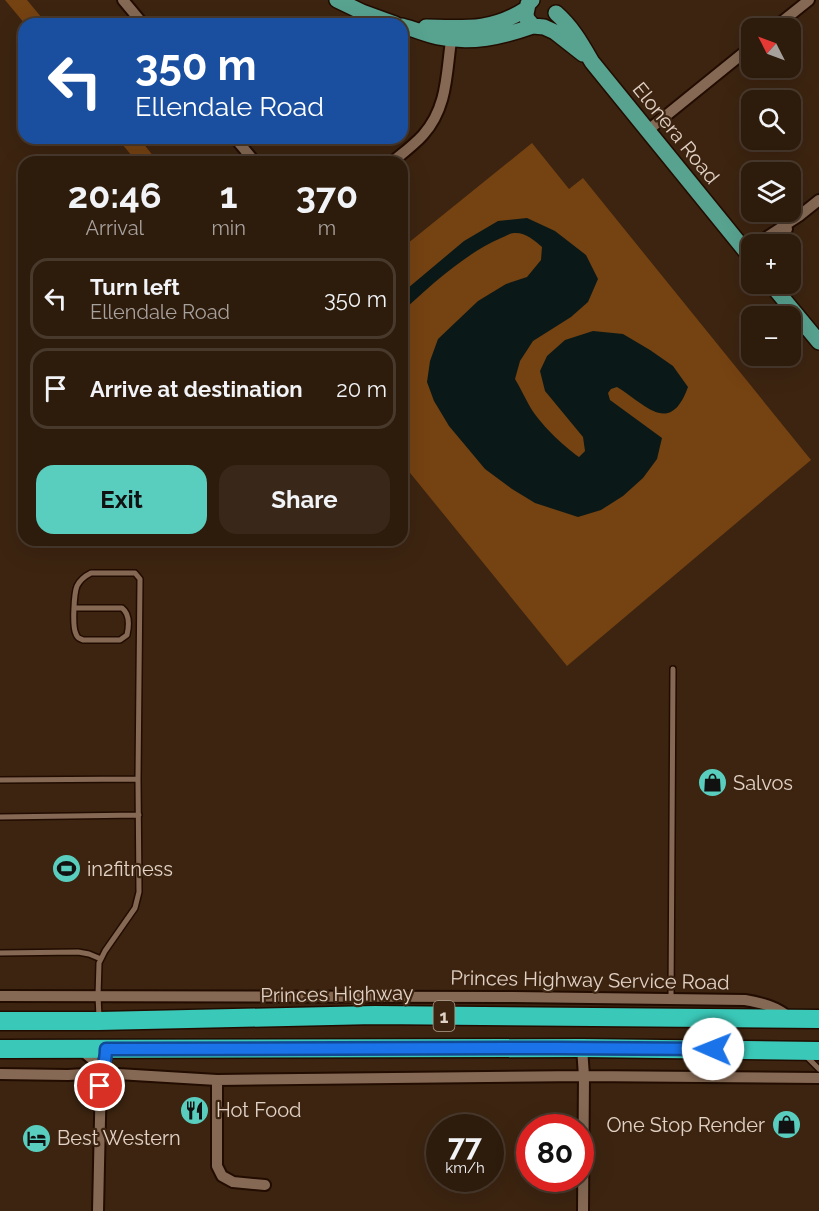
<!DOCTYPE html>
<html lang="en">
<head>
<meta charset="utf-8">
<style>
	:root { --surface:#2d1b0c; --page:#39281a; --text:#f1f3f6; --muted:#a7a19d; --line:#48392d; --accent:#59cebf }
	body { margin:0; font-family:Raleway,sans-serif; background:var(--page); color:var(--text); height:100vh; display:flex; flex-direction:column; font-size:22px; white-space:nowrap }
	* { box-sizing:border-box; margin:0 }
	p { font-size:20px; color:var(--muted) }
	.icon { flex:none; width:33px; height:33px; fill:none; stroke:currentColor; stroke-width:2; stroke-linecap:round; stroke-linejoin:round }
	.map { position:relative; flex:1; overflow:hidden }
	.sheet { position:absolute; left:18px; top:156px; width:390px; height:390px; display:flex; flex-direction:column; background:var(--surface); border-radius:18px; box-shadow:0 6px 24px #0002,0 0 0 2px var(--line) }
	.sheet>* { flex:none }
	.hud { position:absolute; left:18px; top:18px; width:390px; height:126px; border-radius:18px; box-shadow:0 6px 24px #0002,0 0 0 2px var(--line); background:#1a4fa0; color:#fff; overflow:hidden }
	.needle { width:39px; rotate:312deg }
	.fabs { position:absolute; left:741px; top:18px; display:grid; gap:12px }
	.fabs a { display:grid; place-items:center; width:60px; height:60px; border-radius:12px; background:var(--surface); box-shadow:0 6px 24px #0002,0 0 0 2px var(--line); font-size:30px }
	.speed { position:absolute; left:426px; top:1114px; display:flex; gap:12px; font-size:30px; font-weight:700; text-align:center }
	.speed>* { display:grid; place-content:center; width:78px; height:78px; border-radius:50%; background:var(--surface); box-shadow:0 6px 24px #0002,0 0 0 2px var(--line); line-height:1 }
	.speed small { font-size:15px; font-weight:400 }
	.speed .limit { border:9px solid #d22; background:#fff; color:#111 }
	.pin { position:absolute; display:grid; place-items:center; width:51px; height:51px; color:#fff; margin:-26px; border:3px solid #fff; border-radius:50%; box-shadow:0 2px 6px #0007 }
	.me { position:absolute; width:66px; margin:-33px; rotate:271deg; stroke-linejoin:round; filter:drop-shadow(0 0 4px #0008) }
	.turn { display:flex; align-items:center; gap:21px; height:126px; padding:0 18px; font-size:27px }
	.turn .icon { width:78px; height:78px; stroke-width:2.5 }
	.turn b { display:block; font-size:42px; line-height:51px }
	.eta { display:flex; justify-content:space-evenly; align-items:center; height:102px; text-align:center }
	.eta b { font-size:36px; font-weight:700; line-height:42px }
	.primary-button { display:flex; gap:12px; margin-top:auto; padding:12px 18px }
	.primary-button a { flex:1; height:69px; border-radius:18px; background:var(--accent); color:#111; font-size:24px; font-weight:700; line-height:69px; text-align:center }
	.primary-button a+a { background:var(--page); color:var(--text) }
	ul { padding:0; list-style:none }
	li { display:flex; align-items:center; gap:18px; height:81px; margin:0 12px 9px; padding:0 6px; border:3px solid var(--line); border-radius:18px }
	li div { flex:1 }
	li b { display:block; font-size:22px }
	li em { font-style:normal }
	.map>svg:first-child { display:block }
	.green { fill:#754212 }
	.water { fill:#0a1917 }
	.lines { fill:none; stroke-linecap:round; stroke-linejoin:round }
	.lane-casing { stroke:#220c00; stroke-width:8 }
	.street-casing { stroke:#220c00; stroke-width:14 }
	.primary-casing { stroke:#220c00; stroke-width:18 }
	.highway-casing { stroke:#220c00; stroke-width:21 }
	.lane { stroke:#856954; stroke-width:5 }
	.street { stroke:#856954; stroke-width:10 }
	.primary { stroke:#58a290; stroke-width:15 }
	.highway { stroke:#3ac8b8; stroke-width:18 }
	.route-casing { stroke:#114b97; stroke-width:15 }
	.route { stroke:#1a73e8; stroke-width:10 }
	.labels { text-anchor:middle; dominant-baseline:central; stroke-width:4.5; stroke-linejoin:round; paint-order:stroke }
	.shield { fill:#3c2410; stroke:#b09e8f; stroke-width:1.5 }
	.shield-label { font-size:18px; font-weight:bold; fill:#e2d2c6 }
	.street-label { font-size:20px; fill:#e2d2c6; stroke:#3c2410 }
	.poi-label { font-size:20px; fill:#e2d2c6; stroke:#3c2410; text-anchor:start }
</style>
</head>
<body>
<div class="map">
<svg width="819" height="1211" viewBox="0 0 819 1211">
	<rect width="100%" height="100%" fill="#3c2410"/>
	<path class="green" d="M 5,0 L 27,0 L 47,24 L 25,24 Z
		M 117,138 L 139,138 L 158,162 L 137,162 Z
		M 532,143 L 569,189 L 583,178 L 811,460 L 567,666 L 402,463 L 402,248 Z"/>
	<path class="water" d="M 527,218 L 555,231 L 586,255 L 598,279 L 588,302 L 571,317 L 533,341 L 520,361 L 515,379 C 520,387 524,396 529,405 C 539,423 562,445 579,457 L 585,451 L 583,437 L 545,391 L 540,371 L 547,356 L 565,340 L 593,331 L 623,334 L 650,350 L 673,366 L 688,387 C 670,437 645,404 617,387 L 611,389 L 608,393 L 610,400 L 662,438 L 657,459 L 643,478 L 623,496 L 601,510 L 578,517 L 535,503 L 512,489 L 485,469 L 449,426 L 434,401 L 427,382 L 430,361 L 438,339 L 478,301 L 506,284 L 527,277 L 541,260 L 542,247 C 534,240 525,232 514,233 C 510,233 504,237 501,238 C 466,253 431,285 403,311 L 402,309 L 402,293 L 464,241 L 498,221 Z"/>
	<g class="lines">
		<defs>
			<path id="lane" d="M 75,608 L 122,608 C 130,614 129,626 127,635 L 120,640 L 83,640 C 79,638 78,639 76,634 C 72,627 74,593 77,586 C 80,580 85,576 91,573 L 135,573 L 140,579 L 138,779
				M 0,780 L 138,779 L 139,892 L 135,908 L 105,951 L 99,963 L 98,996 L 99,1017
				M 0,817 L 139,815
				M 0,953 L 78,952 L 89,954 L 101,959
				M 671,999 L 673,669
				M 805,1055 L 819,1069"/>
			<path id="street" d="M 123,0 L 143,24
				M 774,28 L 809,0
				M 647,131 L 752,46
				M 235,138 L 255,162
				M 392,162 C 403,153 414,145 423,135 C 449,106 446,70 452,34
				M 756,244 L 799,216 L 819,200
				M 772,244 L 787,229
				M 0,996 L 513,997 L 745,1000 C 762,1003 776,1006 790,1018
				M 582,1048 L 584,1076 L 583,1211
				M 80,1049 L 92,1059 L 101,1073
				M 0,1074 L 68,1075 L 101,1073 L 217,1080 L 584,1076 L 819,1078
				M 217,1080 L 217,1166 L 222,1176 L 233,1182 L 265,1185
				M 98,1211 L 101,1073 L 106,1059 L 106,1049"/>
			<path id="primary" d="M 337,0 L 362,12 L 395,24
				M 532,0 L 528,4 L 526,14 L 527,19 L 533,26 L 544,27 L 555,32 L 583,54
				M 556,13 C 572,27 581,43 592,62 L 752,259
				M 402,26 C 414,29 425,34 438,37 C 471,44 502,37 533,26
				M 426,27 C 465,28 492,31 526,9
				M 771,284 L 819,342"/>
			<path id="highway" d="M 0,1021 L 99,1021 L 375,1015 L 819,1019
				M 0,1049 L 582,1048 L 819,1051"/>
		</defs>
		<use href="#lane" class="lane-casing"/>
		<use href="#street" class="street-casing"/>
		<use href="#primary" class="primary-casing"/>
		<use href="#highway" class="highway-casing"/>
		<use href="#lane" class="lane"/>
		<use href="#street" class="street"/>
		<use href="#primary" class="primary"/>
		<use href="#highway" class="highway"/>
	</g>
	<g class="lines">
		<defs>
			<path id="route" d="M 100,1086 C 101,1073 106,1063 106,1049 L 558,1048 L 713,1049"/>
		</defs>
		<use href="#route" class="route-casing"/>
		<use href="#route" class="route"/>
	</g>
	<defs>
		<symbol id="shop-disc" viewBox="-11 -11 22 22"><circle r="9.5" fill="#59cebf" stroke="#3c2410"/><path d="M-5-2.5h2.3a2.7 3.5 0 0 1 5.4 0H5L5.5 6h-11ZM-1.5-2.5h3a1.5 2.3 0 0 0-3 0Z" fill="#111"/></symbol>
		<symbol id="stadium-disc" viewBox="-11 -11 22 22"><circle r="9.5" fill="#59cebf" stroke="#3c2410"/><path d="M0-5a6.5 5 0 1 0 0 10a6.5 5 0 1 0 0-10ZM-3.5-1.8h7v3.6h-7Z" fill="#111"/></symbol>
		<symbol id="restaurant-disc" viewBox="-11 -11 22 22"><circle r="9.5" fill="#59cebf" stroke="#3c2410"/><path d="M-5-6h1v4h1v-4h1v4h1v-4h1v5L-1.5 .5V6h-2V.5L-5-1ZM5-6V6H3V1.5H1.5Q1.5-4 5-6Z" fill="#111"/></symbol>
		<symbol id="hotel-disc" viewBox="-11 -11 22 22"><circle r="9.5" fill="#59cebf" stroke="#3c2410"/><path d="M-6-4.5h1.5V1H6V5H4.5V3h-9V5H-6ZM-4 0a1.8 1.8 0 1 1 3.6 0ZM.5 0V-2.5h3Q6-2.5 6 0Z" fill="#111"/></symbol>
	</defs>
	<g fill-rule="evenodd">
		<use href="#shop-disc" x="696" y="766" width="33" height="33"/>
		<use href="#stadium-disc" x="50" y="852" width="33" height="33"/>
		<use href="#restaurant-disc" x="178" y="1094" width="33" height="33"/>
		<use href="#shop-disc" x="770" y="1108" width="33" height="33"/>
		<use href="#hotel-disc" x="20" y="1122" width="33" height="33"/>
	</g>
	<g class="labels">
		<rect class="shield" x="433.5" y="1001" width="21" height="30" rx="4.5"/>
		<g class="shield-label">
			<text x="444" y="1016">1</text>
		</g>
		<g class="street-label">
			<text transform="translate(676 133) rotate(51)">Elonera Road</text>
			<text transform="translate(590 980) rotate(1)">Princes Highway Service Road</text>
			<text transform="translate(337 994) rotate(-1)">Princes Highway</text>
		</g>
		<g class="poi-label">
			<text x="733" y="783">Salvos</text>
			<text x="87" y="869">in2fitness</text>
			<text x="216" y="1110">Hot Food</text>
			<text x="765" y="1125" text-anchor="end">One Stop Render</text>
			<text x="57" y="1138">Best Western</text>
		</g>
	</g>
</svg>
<div class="fabs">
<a><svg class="needle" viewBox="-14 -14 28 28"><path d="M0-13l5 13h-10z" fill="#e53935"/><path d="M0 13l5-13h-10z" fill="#a7a19d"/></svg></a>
<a><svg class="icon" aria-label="search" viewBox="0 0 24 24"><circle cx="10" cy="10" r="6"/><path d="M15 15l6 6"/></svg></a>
<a><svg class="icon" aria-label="layers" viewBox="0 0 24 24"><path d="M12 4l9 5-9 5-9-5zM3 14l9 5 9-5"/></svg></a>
<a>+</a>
<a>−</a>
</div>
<div class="speed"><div>77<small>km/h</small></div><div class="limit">80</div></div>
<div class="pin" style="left:100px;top:1086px;background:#d93025"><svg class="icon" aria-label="arrive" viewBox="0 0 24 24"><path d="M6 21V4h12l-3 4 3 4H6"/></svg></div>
<svg class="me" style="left:713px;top:1049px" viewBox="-20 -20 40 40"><circle r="19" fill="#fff"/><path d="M0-13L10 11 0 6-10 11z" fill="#1a73e8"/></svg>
<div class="hud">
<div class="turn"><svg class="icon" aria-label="left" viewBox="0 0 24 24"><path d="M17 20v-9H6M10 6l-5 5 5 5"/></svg><div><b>350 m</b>Ellendale Road</div></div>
</div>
<section class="sheet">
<div class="eta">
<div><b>20:46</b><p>Arrival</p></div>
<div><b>1</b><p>min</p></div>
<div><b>370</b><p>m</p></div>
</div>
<ul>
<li><svg class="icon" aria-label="left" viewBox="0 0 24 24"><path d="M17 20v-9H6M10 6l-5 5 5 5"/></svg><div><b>Turn left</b><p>Ellendale Road</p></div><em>350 m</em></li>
<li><svg class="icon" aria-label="arrive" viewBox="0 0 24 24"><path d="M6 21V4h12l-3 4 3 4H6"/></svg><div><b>Arrive at destination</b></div><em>20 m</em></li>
</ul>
<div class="primary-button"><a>Exit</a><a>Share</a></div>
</section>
</div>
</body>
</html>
